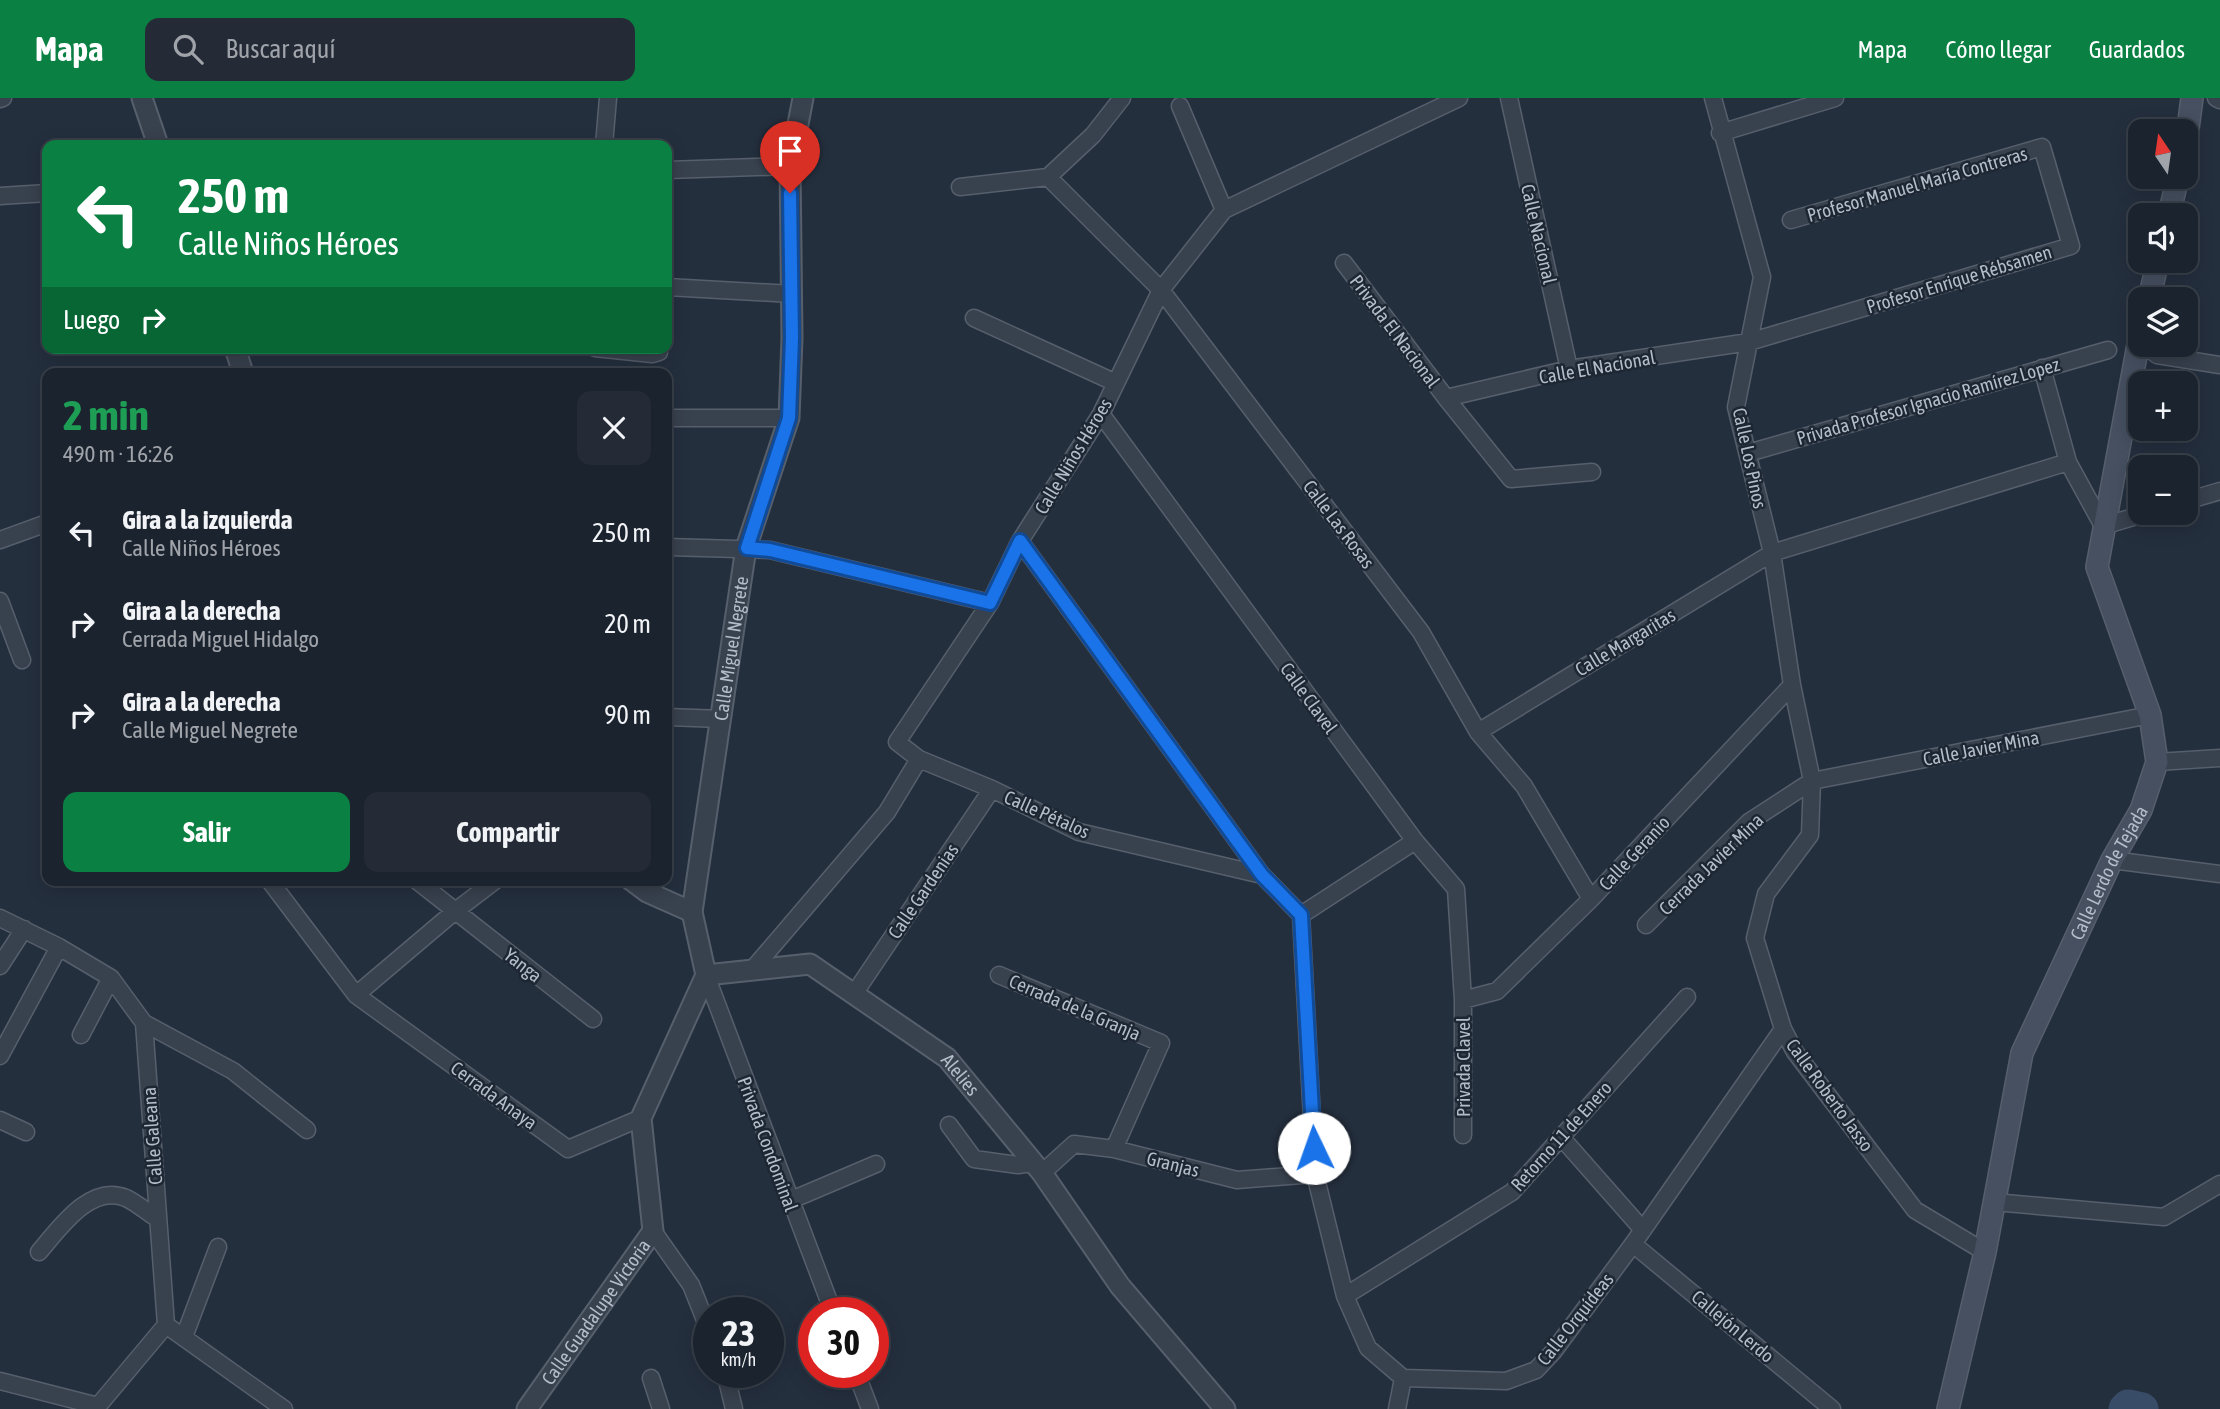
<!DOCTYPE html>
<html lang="es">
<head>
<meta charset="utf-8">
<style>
	:root { --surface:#1b232e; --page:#242b36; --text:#f1f3f6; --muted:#a0a4aa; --line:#39404a; --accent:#0b8043 }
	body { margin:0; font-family:"Asap Condensed",sans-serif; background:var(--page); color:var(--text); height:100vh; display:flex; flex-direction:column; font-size:26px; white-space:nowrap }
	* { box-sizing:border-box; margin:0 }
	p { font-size:23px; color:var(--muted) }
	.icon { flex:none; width:38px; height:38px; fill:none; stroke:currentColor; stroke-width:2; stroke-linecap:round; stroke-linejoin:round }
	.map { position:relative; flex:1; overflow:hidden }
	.panel { position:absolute; left:42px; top:270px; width:630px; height:518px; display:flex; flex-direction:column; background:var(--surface); border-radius:14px; box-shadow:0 4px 18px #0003,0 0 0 2px var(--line) }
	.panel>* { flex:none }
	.banner { position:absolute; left:42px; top:42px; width:630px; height:214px; border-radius:14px; box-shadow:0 4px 18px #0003,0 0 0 2px var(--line); background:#0b8043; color:#fff; overflow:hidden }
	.needle { width:46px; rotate:347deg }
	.buttons { position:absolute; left:2128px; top:21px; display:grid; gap:14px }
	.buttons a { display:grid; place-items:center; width:70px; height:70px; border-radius:14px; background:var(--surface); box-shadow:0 4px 18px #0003,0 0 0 2px var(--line); font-size:35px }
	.speed { position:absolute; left:693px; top:1199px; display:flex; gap:14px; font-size:35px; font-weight:700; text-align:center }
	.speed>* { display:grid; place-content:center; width:91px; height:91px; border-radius:50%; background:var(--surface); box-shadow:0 4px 18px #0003,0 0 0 2px var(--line); line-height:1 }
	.speed small { font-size:18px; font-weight:400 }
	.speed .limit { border:10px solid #d22; background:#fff; color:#111 }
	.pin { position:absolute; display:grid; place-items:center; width:60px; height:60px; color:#fff; margin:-72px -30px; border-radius:50% 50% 50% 0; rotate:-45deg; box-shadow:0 0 7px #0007 }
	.pin .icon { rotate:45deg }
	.me { position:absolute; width:77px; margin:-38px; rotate:357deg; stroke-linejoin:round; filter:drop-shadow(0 0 5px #0008) }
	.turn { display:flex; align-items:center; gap:24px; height:147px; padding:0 21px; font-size:32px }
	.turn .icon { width:91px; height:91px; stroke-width:2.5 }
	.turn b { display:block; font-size:49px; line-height:60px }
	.then { display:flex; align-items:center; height:66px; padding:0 21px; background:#0003; gap:14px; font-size:26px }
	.round { display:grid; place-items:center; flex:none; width:74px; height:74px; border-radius:14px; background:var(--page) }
	.summary { display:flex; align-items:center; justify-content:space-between; height:119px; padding:0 21px }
	h1 { font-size:42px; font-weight:700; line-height:52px; color:#1e9e55 }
	.action { display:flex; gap:14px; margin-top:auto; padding:14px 21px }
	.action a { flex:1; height:80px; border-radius:14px; background:var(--accent); color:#fff; font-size:28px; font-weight:700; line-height:80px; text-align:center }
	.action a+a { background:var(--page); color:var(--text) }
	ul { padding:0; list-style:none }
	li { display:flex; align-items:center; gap:21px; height:91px; padding:0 21px }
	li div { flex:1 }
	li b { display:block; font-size:26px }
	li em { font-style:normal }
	header { display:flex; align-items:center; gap:42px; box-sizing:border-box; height:98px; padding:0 35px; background:var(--accent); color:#fff }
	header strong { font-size:33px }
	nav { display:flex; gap:38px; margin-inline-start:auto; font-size:24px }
	.search { width:490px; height:63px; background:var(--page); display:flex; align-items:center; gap:18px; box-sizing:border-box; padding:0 24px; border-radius:14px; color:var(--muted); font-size:26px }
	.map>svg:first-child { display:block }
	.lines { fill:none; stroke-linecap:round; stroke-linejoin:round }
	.river { stroke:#394c67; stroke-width:33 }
	.minor-casing { stroke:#565f6c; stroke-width:19 }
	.tertiary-casing { stroke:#565f6c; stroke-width:23 }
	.secondary-casing { stroke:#565f6c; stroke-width:24 }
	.minor { stroke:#38414e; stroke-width:16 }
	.tertiary { stroke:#38414e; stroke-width:19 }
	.secondary { stroke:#465061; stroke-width:21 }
	.route-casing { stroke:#114b97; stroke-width:18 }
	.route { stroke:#1a73e8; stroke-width:12 }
	.labels { text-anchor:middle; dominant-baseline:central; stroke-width:5; stroke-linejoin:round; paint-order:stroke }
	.street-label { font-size:19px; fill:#b4bcc9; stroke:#1d2633 }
</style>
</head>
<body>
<header>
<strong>Mapa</strong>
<div class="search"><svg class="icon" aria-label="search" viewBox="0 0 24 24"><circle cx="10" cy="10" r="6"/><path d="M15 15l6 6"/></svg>Buscar aquí</div>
<nav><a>Mapa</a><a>Cómo llegar</a><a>Guardados</a></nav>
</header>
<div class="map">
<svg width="2220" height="1311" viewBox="0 0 2220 1311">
	<rect width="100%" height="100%" fill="#242f3e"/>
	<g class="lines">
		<path class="river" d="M 2125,1311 L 2128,1308 L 2142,1311"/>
		<defs>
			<path id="minor" d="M 1509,0 L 1569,271
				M 1713,0 L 1762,179 L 1736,309 L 1772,455 L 1792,587 L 1812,683 L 1810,737 L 1766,796 L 1755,840 L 1783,931 L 1795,954 L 1915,1112 L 1985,1154
				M 2216,0 L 2220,2
				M 0,1 L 3,0
				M 1180,8 L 1224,112
				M 1720,35 L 1835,0
				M 604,47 L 608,0
				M 667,72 L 790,68
				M 1048,79 L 1161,192 L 1421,534 L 1478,634 L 1524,688 L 1591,801
				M 960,89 L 1048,79 L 1093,37 L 1122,0
				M 0,98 L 47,95
				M 1344,165 L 1446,300 L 1511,381 L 1592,374
				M 667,189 L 792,196
				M 974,220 L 1116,285
				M 2145,247 L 2157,257 L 2220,267
				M 595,250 L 652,256 L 659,254 L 659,250
				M 2042,270 L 2068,364 L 2103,428 L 2147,415
				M 1446,300 L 1569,271 L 1749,244 L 2071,148 L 2042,49 L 1791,122
				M 1101,316 L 1415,743 L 1456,791 L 1463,902 L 1463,1037
				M 667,320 L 789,320
				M 1748,355 L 2108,252
				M 2186,403 L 2220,393
				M 0,442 L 47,425
				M 1020,443 L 1262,777 L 1301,817 L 1315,1076 L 1345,1198 L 1368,1250 L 1403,1280 L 1506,1283 L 1536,1272 L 1553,1254 L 1633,1146 L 1783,931
				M 667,449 L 770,452 L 990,505
				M 0,503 L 22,562
				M 667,619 L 722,621
				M 1478,634 L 1772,455 L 2068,364
				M 2157,664 L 2220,660
				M 2112,762 L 2220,776
				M 1262,777 L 1079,734 L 992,691 L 919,661 L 897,644 L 990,505 L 1020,443 L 1101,316 L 1161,192 L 1224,112 L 1459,0
				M 269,782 L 356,897 L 568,1051 L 641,1020
				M 416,782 L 593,921
				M 1301,817 L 1415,743
				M 0,820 L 59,849 L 111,880 L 144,925 L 166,1227 L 98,1308
				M 1646,827 L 1749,724 L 1812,683 L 2150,617
				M 0,868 L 24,831
				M 752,872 L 887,714 L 919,661
				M 706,877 L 833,1214
				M 999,877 L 1161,945 L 1114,1051
				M 854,896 L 992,691
				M 356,897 L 454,814 L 496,782
				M 1463,902 L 1497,893 L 1591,801 L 1792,587
				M 144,925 L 233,973 L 307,1032
				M 81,937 L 111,880
				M 0,958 L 59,849
				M 0,1022 L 26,1034
				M 949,1027 L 974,1061 L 1018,1067 L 1033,1065
				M 1561,1039 L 1643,1132
				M 1042,1075 L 1074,1046 L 1114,1051 L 1237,1082 L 1315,1076
				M 789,1103 L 876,1066
				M 1994,1104 L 2164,1119 L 2220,1086
				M 653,1133 L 691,1187 L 709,1232
				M 1633,1146 L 1832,1311
				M 39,1154 C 59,1131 90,1085 126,1100 C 137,1105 148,1115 158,1121
				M 1345,1198 L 1512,1094 L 1687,899
				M 166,1227 L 284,1311
				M 184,1239 L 218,1149
				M 725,1274 L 734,1311
				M 856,1274 L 870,1311
				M 651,1280 L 661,1311
				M 0,1283 L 98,1308
				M 1397,1311 L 1403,1280"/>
			<g id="tertiary">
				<path d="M 142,0 L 158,47"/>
				<path d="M 235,250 L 243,275"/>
				<path d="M 631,782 L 647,794 L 692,814"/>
				<path id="s1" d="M 706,877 L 692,814 L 732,543 L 746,450 L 789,320 L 792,240 L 790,68 L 803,0"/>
				<path id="s2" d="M 706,877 L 810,866 L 947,960 L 1042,1075 L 1120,1188 L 1225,1311"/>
				<path id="s3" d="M 527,1311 L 653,1133 L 641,1020 L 706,877"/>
			</g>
			<g id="secondary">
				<path d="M 2186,46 L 2192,0"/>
				<path d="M 2169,117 L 2178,79"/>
				<path d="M 2149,201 L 2158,163"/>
				<path id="s4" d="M 1948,1311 L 1985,1154 L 2022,955 L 2112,762 L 2141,712 L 2157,664 L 2150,617 L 2097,469 L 2140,236"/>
			</g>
		</defs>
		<use href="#minor" class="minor-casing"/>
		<use href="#tertiary" class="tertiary-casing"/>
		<use href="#secondary" class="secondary-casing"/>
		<use href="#minor" class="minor"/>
		<use href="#tertiary" class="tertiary"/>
		<use href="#secondary" class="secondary"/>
	</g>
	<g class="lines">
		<defs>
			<path id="route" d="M 790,95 L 792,240 L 789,320 L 747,450 L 770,452 L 990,505 L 1020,443 L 1262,777 L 1301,817 L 1314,1050"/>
		</defs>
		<use href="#route" class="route-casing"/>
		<use href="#route" class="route"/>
	</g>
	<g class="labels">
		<g class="street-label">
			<text transform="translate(1917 86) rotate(-16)">Profesor Manuel María Contreras</text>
			<text transform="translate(1539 136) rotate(77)">Calle Nacional</text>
			<text transform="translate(1959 181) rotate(-17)">Profesor Enrique Rébsamen</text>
			<text transform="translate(1395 233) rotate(53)">Privada El Nacional</text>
			<text transform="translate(1597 269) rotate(-10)">Calle El Nacional</text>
			<text transform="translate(1928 303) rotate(-16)">Privada Profesor Ignacio Ramírez Lopez</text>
			<text transform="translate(1073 358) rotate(-59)">Calle Niños Héroes</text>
			<text transform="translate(1750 360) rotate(78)">Calle Los Pinos</text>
			<text transform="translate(1339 426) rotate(53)">Calle Las Rosas</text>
			<text transform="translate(1625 544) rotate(-31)">Calle Margaritas</text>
			<text stroke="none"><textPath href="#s1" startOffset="331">Calle Miguel Negrete</textPath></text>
			<text transform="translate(1309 600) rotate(54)">Calle Clavel</text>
			<text transform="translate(1981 650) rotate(-11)">Calle Javier Mina</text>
			<text transform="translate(1047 716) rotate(24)">Calle Pétalos</text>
			<text transform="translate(1634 755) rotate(-47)">Calle Geranio</text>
			<text transform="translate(1711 766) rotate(-44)">Cerrada Javier Mina</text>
			<text stroke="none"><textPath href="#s4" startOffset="564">Calle Lerdo de Tejada</textPath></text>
			<text transform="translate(923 793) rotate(-56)">Calle Gardenias</text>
			<text transform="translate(523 867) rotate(38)">Yanga</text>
			<text transform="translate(1075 909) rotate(23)">Cerrada de la Granja</text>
			<text transform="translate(1463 969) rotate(-90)">Privada Clavel</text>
			<text stroke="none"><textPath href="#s2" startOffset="292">Alelies</textPath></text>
			<text transform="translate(494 997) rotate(36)">Cerrada Anaya</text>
			<text transform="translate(1830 997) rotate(54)">Calle Roberto Jasso</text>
			<text transform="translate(152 1038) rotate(-94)">Calle Galeana</text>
			<text transform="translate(1561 1038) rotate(-48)">Retorno 11 de Enero</text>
			<text transform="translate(768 1046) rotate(70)">Privada Condominal</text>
			<text transform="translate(1173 1066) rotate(14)">Granjas</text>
			<text stroke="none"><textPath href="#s3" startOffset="119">Calle Guadalupe Victoria</textPath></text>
			<text transform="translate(1575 1221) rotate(-52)">Calle Orquídeas</text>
			<text transform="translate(1733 1228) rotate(40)">Callejón Lerdo</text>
		</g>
	</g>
</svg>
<div class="buttons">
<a><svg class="needle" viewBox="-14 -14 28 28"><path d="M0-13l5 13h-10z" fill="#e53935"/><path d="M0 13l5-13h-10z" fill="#a0a4aa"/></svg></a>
<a><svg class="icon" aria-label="sound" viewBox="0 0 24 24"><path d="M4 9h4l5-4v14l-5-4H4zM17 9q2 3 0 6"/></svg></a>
<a><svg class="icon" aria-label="layers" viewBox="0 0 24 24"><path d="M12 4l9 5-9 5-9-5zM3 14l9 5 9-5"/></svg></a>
<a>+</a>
<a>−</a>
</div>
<div class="speed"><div>23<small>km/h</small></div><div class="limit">30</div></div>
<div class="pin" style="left:790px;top:95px;background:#d93025"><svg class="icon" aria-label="arrive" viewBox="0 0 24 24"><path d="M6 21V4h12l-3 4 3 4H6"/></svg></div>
<svg class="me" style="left:1314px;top:1050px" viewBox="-20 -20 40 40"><circle r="19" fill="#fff"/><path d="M0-13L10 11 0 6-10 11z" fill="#1a73e8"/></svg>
<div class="banner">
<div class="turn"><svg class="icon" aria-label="left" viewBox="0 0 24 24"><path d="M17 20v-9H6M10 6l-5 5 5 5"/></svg><div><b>250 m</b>Calle Niños Héroes</div></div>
<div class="then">Luego<svg class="icon" aria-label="right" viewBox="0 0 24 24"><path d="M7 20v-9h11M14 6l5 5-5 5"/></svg></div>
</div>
<section class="panel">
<div class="summary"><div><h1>2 min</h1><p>490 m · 16:26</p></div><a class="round"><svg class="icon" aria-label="close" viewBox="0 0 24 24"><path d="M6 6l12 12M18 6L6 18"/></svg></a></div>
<ul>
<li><svg class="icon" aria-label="left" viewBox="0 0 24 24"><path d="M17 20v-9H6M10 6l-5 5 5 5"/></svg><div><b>Gira a la izquierda</b><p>Calle Niños Héroes</p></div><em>250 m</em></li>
<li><svg class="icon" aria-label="right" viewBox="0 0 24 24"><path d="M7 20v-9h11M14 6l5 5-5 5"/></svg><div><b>Gira a la derecha</b><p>Cerrada Miguel Hidalgo</p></div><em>20 m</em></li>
<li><svg class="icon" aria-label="right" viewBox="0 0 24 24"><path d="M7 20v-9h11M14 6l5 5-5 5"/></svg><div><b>Gira a la derecha</b><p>Calle Miguel Negrete</p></div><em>90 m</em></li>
</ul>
<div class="action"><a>Salir</a><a>Compartir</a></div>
</section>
</div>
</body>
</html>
